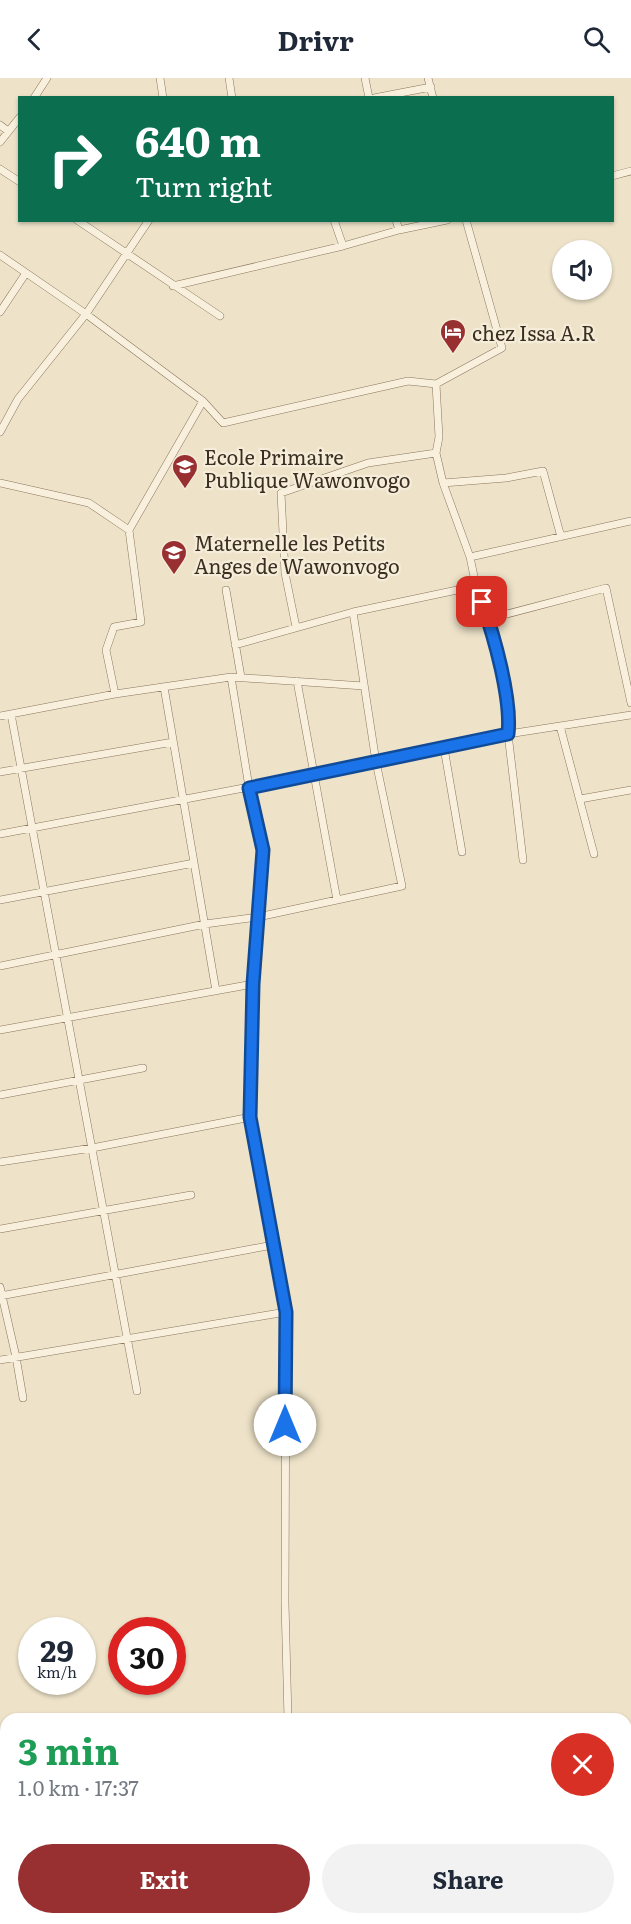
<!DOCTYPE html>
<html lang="en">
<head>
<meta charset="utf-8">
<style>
	:root { --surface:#fff; --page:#f2f2f3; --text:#1f2937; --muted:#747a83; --accent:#983031 }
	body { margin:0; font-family:Literata,serif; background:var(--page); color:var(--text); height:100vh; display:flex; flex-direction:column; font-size:22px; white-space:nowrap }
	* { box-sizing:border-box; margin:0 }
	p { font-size:20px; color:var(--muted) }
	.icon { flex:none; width:33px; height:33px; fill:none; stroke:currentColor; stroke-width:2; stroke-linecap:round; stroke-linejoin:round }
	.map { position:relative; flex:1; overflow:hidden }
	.sheet { position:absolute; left:0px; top:1635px; width:632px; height:212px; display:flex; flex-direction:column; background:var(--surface); border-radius:18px 18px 0 0; box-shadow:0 2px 4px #0004 }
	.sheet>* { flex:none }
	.guide { position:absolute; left:18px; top:18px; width:596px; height:126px; border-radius:0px; box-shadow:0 2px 4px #0004; background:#0b6e4f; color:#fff; overflow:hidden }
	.fabs { position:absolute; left:552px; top:162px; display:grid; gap:12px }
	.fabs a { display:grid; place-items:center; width:60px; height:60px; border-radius:50%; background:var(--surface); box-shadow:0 2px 4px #0004; font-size:30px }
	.speed { position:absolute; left:18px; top:1539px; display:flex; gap:12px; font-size:30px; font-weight:700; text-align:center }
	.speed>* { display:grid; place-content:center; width:78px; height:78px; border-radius:50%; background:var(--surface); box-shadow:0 2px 4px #0004; line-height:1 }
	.speed small { font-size:15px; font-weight:400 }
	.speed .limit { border:9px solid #d22; background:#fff; color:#111 }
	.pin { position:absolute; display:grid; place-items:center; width:51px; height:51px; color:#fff; margin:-26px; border-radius:12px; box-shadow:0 3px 9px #0006 }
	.me { position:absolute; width:66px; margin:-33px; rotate:0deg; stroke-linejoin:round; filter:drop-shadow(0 0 4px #0008) }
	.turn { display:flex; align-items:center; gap:21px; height:126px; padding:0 18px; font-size:27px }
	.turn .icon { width:78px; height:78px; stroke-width:2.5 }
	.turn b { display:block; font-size:42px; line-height:51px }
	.round { display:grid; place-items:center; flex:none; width:63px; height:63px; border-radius:32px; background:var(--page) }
	.head { display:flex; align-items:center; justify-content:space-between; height:102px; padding:0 18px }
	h1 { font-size:36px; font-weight:700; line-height:45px; color:#1e9e55 }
	.action { display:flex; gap:12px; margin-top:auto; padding:12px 18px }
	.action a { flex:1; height:69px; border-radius:36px; background:var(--accent); color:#fff; font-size:24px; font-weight:700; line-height:69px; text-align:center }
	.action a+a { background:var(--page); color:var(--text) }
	header { display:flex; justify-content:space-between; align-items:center; height:78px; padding:0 18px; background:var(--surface); font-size:27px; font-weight:700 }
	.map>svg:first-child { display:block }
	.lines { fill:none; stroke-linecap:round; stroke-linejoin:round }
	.minor-casing { stroke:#8a755e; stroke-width:8 }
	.minor { stroke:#f8f0dd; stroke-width:7 }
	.route-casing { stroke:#114b97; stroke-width:15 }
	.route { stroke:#1a73e8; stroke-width:10 }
	.labels { text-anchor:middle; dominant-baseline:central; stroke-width:4.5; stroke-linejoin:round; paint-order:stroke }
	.poi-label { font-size:20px; fill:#3b2e21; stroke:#f5edd9; text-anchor:start }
</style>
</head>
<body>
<header><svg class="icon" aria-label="back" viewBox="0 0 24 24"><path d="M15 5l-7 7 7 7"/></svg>Drivr<svg class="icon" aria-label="search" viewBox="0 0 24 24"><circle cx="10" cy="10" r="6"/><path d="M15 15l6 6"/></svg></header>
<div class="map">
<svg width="631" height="1846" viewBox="0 0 631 1846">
	<rect width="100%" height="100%" fill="#eee3c9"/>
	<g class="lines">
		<defs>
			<path id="minor" d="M 160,0 L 163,20
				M 229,0 L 232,20
				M 365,0 L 369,20
				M 428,0 L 433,20
				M 34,20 L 47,0
				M 374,20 L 431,9
				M 0,47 L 8,53
				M 0,64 L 20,39
				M 0,91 L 20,104
				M 612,98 L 631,93
				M 77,142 L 220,238
				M 334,142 L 343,168
				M 396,142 L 399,152
				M 0,177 L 86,236 L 203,323 L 223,345 L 408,303 L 436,306 L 502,270 L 466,142
				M 173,208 L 343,168 L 399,152 L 447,142
				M 0,234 L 26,195
				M 436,306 L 439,359 L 436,375 L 443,405 L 470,479 L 476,508 L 493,556 L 510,641 L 508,656 L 523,782
				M 0,354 L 18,321 L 86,236 L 149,142
				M 0,405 L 89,425 L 129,452 L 141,544 L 114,549 L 106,572 L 115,616
				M 443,405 L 506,400 L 543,393 L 561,459
				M 129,452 L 203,323
				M 470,479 L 631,443
				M 226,512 L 241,599
				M 488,541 L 606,510 L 631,625
				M 296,549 L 285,495 L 281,415 L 368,385 L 436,375
				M 235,567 L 353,534 L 476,508
				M 231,599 L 249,709 L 263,772 L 253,906 L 251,1039 L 286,1234 L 285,1525 L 288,1641
				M 297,603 L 337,822
				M 164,609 L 216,913
				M 11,636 L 137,1313
				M 0,638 L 115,616 L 231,599 L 364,608
				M 560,648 L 594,776
				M 444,670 L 462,774
				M 0,694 L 173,664
				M 580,721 L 631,712
				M 0,756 L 249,709 L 508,656 L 631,637
				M 0,822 L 194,785
				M 0,888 L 205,846 L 258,839 L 402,808 L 376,684 L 353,534
				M 0,952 L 253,906
				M 0,1017 L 143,990
				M 0,1084 L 92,1070 L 251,1039
				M 0,1151 L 191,1117
				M 0,1209 L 16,1279 L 23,1320
				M 0,1218 L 273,1167
				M 0,1282 L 286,1234
				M 290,1840 L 290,1846"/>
		</defs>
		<use href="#minor" class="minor-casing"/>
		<use href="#minor" class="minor"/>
	</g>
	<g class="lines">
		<defs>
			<path id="route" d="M 285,1347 L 286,1234 L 250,1039 L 253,906 L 263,772 L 249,710 L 508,656 C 512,621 494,558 482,524"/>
		</defs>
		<use href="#route" class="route-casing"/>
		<use href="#route" class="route"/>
	</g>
	<defs>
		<symbol id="hotel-pin" viewBox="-11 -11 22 30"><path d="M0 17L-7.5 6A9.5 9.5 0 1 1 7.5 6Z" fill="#983031" stroke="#f5edd9"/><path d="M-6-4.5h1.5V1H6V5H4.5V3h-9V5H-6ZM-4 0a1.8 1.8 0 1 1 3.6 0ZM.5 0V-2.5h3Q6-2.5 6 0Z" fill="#fff"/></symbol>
		<symbol id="school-pin" viewBox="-11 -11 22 30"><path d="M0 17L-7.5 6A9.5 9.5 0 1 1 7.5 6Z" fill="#983031" stroke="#f5edd9"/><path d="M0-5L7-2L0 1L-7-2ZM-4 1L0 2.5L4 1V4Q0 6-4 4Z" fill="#fff"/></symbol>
	</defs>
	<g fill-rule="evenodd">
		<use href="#hotel-pin" x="438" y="239" width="30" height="40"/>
		<use href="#school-pin" x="170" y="374" width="30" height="40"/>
		<use href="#school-pin" x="159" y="460" width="30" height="40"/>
	</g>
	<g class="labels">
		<g class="poi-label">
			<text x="472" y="254">chez Issa A.R</text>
			<text x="204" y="378">Ecole Primaire<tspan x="204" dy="23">Publique Wawonvogo</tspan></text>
			<text x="194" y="464">Maternelle les Petits<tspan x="194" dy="23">Anges de Wawonvogo</tspan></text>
		</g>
	</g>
</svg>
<div class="fabs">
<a><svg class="icon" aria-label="sound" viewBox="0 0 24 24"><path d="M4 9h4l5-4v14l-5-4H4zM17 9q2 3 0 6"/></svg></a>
</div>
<div class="speed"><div>29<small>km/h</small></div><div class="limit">30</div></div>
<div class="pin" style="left:482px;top:524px;background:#d93025"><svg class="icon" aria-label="arrive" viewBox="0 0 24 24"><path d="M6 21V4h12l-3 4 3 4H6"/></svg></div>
<svg class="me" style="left:285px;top:1347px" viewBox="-20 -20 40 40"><circle r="19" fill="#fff"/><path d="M0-13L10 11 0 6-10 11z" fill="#1a73e8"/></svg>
<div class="guide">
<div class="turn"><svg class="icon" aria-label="right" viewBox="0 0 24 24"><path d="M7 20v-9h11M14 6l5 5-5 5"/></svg><div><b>640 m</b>Turn right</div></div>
</div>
<section class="sheet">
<div class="head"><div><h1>3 min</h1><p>1.0 km · 17:37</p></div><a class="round" style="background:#d93025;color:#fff"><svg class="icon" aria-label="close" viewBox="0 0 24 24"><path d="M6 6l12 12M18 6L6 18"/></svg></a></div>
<div class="action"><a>Exit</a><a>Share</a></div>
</section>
</div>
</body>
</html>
